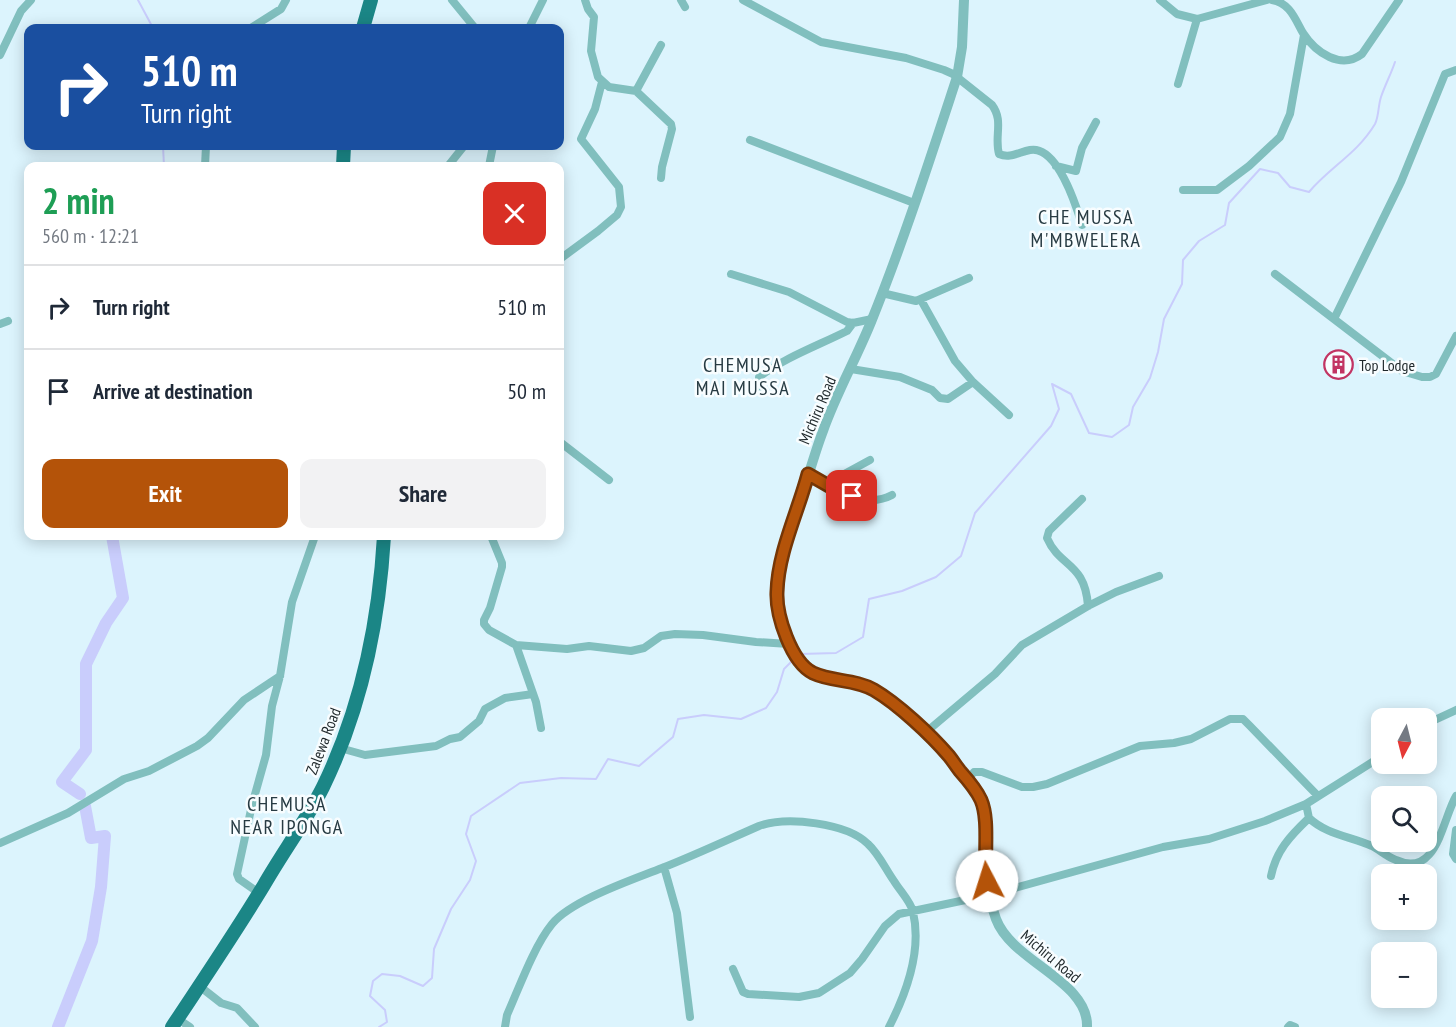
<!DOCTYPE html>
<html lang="en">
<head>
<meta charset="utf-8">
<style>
	:root { --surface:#fff; --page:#f2f2f3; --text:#1f2937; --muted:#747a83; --line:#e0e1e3; --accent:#b45309 }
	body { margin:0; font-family:"PT Sans Narrow",sans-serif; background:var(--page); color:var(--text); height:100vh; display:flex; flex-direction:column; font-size:22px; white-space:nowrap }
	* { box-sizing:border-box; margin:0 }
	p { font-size:20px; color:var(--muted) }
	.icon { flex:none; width:33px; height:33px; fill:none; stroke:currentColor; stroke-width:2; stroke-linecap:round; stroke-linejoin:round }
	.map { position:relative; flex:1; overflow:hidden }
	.details { position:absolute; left:24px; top:162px; width:540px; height:378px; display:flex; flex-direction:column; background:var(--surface); border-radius:12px; box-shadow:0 3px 15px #0003 }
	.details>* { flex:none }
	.hud { position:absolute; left:24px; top:24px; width:540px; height:126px; border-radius:12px; box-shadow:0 3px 15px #0003; background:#1a4fa0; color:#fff; overflow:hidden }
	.needle { width:39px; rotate:187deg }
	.tools { position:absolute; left:1371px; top:708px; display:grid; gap:12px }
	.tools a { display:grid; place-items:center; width:66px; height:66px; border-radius:12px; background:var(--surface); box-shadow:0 3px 15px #0003; font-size:30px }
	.pin { position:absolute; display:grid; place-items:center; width:51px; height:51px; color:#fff; margin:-26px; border-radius:12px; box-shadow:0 3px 9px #0006 }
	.me { position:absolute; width:66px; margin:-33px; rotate:355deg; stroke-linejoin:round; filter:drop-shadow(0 0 4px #0008) }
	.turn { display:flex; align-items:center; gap:21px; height:126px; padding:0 18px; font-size:27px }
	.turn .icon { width:78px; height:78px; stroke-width:2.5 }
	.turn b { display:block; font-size:42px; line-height:51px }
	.round { display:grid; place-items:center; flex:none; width:63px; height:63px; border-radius:12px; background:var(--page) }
	.overview { display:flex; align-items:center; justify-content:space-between; height:102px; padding:0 18px }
	h1 { font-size:36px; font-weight:600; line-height:45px; color:#1e9e55 }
	.action { display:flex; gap:12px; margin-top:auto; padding:12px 18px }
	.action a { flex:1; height:69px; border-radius:12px; background:var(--accent); color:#fff; font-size:24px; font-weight:600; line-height:69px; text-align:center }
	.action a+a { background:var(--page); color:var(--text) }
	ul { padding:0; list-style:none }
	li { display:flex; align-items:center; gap:18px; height:84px; padding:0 18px; border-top:2px solid var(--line) }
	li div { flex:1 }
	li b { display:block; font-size:22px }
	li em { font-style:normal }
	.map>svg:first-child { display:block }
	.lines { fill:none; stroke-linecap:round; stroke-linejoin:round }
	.stream { stroke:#c9cdfc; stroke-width:2 }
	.river { stroke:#c9cdfc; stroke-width:12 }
	.minor { stroke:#81bfbe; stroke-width:8 }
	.tertiary { stroke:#81bfbe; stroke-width:10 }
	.trunk { stroke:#1b8686; stroke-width:14 }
	.route-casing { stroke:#753606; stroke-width:15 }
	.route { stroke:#b45309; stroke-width:10 }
	.labels { text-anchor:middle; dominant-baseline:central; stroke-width:5; stroke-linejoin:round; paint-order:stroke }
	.poi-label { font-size:16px; fill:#1f282b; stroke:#f8fdff; text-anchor:start }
	.street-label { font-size:16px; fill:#1f282b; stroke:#f8fdff }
	.quarter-label { font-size:20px; letter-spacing:1.5px; fill:#273b43; stroke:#f8fdff }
</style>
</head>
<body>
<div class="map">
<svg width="1456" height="1027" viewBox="0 0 1456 1027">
	<rect width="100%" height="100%" fill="#dcf4fd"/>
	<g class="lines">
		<path class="stream" d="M 138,0 L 153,28
			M 163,146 L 164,166
			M 800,654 L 836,653 L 863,637 L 869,599 L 902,591 L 936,577 L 961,556 L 975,513 L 1051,426 L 1059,409 L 1052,384 L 1071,394 L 1089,433 L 1112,437 L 1129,425 L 1133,407 L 1150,378 L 1158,352 L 1164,319 L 1182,284 L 1183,260 L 1199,241 L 1225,225 L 1229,203 L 1260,169 L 1278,173 L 1290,187 L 1309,192 C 1330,167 1357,154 1375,124 C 1379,116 1378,106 1381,97 C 1385,85 1391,74 1395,62
			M 379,1027 L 387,1022 L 385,1010 L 370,996 L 373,981 L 382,974 L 400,976 L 423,986 L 432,978 L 434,949 L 451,909 L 470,880 L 476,861 L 466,834 L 471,816 L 520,783 L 561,778 L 596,779 L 608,759 L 639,766 L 673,737 L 678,719 L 704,715 L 741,719 L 766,708 L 777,692 L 784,669 L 793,660"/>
		<path class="river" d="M 80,794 L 62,782 L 86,750 L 86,664 L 106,623 L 123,598 L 112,536
			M 58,1027 L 92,941 L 101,887 L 105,836 L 91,838 L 85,806"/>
		<path class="minor" d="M 452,0 L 475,28
			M 585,0 L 588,9 L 594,17 L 591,51 L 598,77 L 609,87 L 636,91 L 671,124 L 672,129 L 662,167 L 661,178
			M 681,0 L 685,7
			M 743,0 L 821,42 L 906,58 L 944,70 L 953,74 L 992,105 C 1004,121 994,136 999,154 C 1010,159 1019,152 1030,150 C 1057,145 1076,205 1082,225
			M 1160,0 L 1177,14 L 1197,19 L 1267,0
			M 1272,0 C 1290,3 1295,19 1303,33 C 1316,53 1341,70 1362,54 L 1399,0
			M 251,28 L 281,9 L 286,0
			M 529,28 L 543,0
			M 0,55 L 21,11 L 31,0
			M 1178,84 L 1197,19
			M 636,91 L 661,45
			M 750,140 L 914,203
			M 205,166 L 206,146
			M 448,166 L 464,146
			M 489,166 L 493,146
			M 1056,166 L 1076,171 L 1082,148 L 1096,122
			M 1183,190 L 1217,190 L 1249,166 L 1280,137 L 1290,114 L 1304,35
			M 560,259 L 598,231 L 617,215 L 621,207 L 619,187 L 581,139 L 595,109 L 602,82
			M 731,274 L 789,292 L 847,322 L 853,323 L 872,319
			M 1275,274 L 1402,371 L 1422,377 L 1430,377 L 1436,374 L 1456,336
			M 882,293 L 916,301 L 969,278
			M 921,300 L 955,361 L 973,382 L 1009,415
			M 1334,319 L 1401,182 L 1445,74 L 1456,70
			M 0,324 L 8,321
			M 851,369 L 900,377 L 932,390 L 940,398 L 948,399 L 973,382
			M 759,387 L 759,377 C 786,357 817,346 847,331 L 853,323
			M 560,442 L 609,480
			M 808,474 C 832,488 864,510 892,495
			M 826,484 L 870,460
			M 1082,499 L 1049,531 L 1047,538 C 1060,568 1085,562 1088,606
			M 491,536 L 502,563 L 502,567 L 490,608 L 484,620 L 484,624 L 489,630 L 516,645 L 567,649 L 589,646 L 631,651 L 644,648 L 661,636 L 675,634 L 703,635 L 756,642 L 789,644
			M 516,645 L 536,702 L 541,728
			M 1426,724 L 1456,710
			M 925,733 L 995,674 L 1022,645 L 1088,606 L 1116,592 L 1159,576
			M 340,748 L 365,755 L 436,746 L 450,739 L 460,737 L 479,721 L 485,709 L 505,698 L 533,694
			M 968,779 L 974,772 L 982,772 L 1022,787 L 1033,787 L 1047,784 L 1140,746 L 1174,743 L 1191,739 L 1230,719 L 1243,719 L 1250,726 L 1318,796
			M 1309,818 C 1327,835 1350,836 1372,846 C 1380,850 1387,857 1396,860 C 1437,879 1442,820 1456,796
			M 1456,830 L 1453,854 L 1456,859
			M 0,843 L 68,813 L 124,779 L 149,771 L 197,746 L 208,738 L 244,700 L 280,676
			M 664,867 L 677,913 L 690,1017
			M 1271,876 C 1276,851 1290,836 1309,818 L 1306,804
			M 259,893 L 239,879 L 237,874 L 252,805 L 266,755 L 272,706 L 280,676 L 292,602 L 315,536
			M 733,969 L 743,992 L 748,994 L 799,997 L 819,993 L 850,973 L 862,959 L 885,926 L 899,914 L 989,895 L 1163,847 L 1209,839 L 1265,821 L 1306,804 L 1382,756
			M 198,985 L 221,1003 L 237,1008 L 255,1027
			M 178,1019 L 190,1027
			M 505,1027 L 507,1015 C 519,988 534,946 552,924 C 572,900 632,880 662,868 C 695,855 727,840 759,826 C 787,816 847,823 868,844 C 879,854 886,870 894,881 C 900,891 911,902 913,912 C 922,950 906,994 889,1027
			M 1288,1027 L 1290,1025 L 1295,1027"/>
		<path class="tertiary" d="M 964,0 L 962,47 L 957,77 C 930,159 903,243 871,322 C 856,359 836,394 823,431 C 815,452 809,474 802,496 C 793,522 783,549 778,577 C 775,599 779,628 791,648 C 817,690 838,669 873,689 C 907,709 934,741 959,770 C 966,779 974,786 979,797 C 990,816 984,843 984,864 C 985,881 990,902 996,919 C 1012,962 1089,981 1087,1027"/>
		<path class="trunk" d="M 363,28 L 371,0
			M 343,166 L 344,146
			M 172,1027 C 203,980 235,933 264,885 C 283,852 306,821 323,787 C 361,709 379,622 384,536"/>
	</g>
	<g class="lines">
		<defs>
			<path id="route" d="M 852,496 L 841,493 L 808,474 C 798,512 778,552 777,592 C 776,615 791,662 813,673 C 832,682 855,679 874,690 C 898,704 931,735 949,756 C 953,761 956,766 960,771 C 968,780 976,789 981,800 C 990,821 983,857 987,881"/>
		</defs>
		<use href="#route" class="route-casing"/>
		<use href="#route" class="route"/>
	</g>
	<defs>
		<symbol id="building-ring" viewBox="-11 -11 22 22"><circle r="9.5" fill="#f8fdff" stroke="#c23463" stroke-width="1.5"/><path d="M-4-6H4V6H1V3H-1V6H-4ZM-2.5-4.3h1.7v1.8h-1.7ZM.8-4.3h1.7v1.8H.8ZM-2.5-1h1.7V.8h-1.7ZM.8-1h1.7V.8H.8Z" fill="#c23463"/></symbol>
	</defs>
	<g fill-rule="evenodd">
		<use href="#building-ring" x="1322" y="348" width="33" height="33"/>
	</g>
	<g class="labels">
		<g class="poi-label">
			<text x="1359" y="365">Top Lodge</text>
		</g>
		<g class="street-label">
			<text transform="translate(817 410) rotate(-67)">Michiru Road</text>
			<text transform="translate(323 741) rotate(-69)">Zalewa Road</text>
			<text transform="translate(1051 956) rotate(40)">Michiru Road</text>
		</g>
		<g class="quarter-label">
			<text x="1086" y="217">CHE MUSSA<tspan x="1086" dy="23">M'MBWELERA</tspan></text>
			<text x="743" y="365">CHEMUSA<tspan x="743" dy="23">MAI MUSSA</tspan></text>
			<text x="287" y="804">CHEMUSA<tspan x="287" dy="23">NEAR IPONGA</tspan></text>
		</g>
	</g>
</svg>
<div class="tools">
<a><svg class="needle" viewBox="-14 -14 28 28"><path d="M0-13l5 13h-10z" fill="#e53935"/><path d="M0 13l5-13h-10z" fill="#747a83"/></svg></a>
<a><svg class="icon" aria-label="search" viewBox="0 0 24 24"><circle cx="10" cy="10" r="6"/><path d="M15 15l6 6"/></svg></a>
<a>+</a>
<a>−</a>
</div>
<div class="pin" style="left:852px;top:496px;background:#d93025"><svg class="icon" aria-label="arrive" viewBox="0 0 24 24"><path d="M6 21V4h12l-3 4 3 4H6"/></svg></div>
<svg class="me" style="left:987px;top:881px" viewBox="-20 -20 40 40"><circle r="19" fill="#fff"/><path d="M0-13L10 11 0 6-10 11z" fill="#b45309"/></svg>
<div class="hud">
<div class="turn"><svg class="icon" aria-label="right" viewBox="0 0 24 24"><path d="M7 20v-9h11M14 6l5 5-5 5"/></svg><div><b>510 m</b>Turn right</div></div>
</div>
<section class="details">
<div class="overview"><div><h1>2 min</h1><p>560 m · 12:21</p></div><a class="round" style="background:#d93025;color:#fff"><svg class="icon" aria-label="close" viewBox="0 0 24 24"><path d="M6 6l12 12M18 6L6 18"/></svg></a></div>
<ul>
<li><svg class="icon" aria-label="right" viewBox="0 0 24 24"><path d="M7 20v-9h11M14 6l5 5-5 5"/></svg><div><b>Turn right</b></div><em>510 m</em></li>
<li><svg class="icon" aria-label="arrive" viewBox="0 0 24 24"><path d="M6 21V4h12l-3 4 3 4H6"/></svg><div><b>Arrive at destination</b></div><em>50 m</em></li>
</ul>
<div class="action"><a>Exit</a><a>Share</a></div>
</section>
</div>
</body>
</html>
